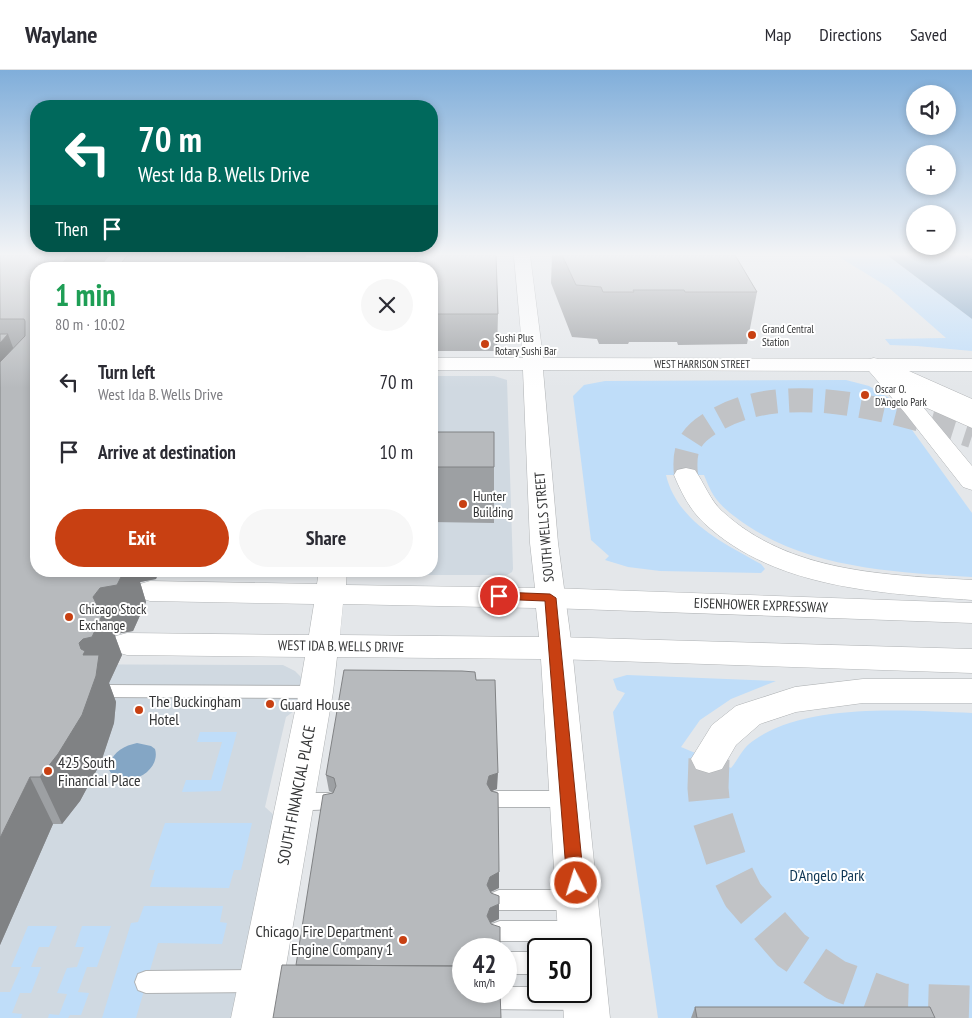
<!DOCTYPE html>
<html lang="en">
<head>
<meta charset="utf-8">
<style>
	:root { --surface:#fff; --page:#f7f7f7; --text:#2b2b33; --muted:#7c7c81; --line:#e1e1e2; --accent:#c84012 }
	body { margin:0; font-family:"PT Sans Narrow",sans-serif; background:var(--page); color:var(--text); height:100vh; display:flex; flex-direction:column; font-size:19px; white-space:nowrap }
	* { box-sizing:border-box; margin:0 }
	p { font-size:16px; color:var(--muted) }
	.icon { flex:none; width:28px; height:28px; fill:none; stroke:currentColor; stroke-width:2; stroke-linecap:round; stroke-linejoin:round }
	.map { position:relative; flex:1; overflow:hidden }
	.side { position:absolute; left:30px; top:192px; width:408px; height:315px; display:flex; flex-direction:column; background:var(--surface); border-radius:20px; box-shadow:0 2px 8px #0003 }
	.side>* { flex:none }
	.banner { position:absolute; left:30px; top:30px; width:408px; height:152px; border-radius:20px; box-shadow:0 2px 8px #0003; background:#00695c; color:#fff; overflow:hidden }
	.fabs { position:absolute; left:906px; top:15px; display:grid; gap:10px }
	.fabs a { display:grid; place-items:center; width:50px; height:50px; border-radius:50%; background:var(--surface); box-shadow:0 2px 8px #0003; font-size:25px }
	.speed { position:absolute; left:452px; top:868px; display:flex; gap:10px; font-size:25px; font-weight:700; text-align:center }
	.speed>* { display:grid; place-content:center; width:65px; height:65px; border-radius:50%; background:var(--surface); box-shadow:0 2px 8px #0003; line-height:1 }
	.speed small { font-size:12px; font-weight:400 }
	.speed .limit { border:2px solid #111; border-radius:8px; background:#fff; color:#111 }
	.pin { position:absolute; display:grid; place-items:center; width:42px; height:42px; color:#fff; margin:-21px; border:2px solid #fff; border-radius:50%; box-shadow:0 1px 5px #0007 }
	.me { position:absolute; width:55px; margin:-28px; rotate:355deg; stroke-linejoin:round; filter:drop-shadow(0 0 4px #0008) }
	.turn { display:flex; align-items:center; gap:18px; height:105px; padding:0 25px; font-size:22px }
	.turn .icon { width:65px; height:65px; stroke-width:2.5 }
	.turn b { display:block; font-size:35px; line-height:42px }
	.then { display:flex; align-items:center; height:48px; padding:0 25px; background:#0003; gap:10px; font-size:19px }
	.round { display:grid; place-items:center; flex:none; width:52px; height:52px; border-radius:26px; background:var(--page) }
	.summary { display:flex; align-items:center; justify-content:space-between; height:85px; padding:0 25px }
	h1 { font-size:30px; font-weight:700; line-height:38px; color:#1e9e55 }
	.action { display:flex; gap:10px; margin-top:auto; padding:10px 25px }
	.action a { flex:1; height:58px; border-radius:30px; background:var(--accent); color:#fff; font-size:20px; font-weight:700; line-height:58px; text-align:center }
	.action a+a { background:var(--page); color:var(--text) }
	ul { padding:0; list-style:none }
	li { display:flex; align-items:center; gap:15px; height:70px; padding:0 25px }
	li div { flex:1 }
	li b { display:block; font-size:19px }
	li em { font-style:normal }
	header { display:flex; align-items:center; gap:30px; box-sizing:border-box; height:70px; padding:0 25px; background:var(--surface); border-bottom:1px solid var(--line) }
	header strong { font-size:24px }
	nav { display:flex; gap:28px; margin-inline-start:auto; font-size:18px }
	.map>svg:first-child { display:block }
	.built { fill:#d0d9e1 }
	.green { fill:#bfddf9 }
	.water { fill:#84a6c5 }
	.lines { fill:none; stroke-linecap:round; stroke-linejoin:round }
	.ferry { stroke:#184c76; stroke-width:1; stroke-dasharray:4.5 3; stroke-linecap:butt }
	.highway-tunnel-far1 { stroke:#c1c3c6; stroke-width:24; stroke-dasharray:24 12; stroke-linecap:butt }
	.highway-tunnel { stroke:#c1c3c6; stroke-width:41; stroke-dasharray:41 20; stroke-linecap:butt }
	.lane-casing { stroke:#b0b3b5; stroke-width:2 }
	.street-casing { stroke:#b0b3b5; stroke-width:1 }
	.secondary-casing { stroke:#b0b3b5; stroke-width:1 }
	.highway-casing { stroke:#b0b3b5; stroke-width:1 }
	.lane { fill:#fff; fill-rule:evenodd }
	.street { fill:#fff; fill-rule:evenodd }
	.secondary { fill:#fff; fill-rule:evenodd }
	.highway { fill:#fff; fill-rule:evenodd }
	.wall { fill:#9da0a3 }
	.shaded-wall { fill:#808284 }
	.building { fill:#b7babd; stroke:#808284 }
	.route { fill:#c84012; stroke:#822a0c }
	.poi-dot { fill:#c84012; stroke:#fff; stroke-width:2 }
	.labels { text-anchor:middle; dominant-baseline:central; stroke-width:4; stroke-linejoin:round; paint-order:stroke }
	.far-poi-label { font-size:11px; fill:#343536; stroke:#fff; text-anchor:start }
	.far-street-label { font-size:11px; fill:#343536; stroke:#fff }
	.poi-label { font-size:14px; fill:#343536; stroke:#fff; text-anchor:start }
	.street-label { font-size:14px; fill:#343536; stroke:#fff }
	.near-poi-label { font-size:16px; fill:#343536; stroke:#fff; text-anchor:start }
	.near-street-label { font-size:16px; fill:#343536; stroke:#fff }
	.near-park-label { font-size:16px; fill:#0c3453; stroke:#fff }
</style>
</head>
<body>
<header>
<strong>Waylane</strong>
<nav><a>Map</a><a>Directions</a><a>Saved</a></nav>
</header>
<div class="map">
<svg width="972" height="948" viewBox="0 0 972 948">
	<rect width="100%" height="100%" fill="#e4e7ea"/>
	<path class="built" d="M 431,306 L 494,306 L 507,310 L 513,499 L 512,502 L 507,505 L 368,505 L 364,503 L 431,501 Z
		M 0,594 L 273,595 L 283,595 L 295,601 L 301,607 L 303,614 L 298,638 L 286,647 L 265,737 L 275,746 L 232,948 L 0,948 Z"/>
	<path class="green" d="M 836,185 L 887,185 L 972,249 L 972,281 L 917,276 L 890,275 L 885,269 L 946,268 L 888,217 Z
		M 846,310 L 869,316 L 889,328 L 972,443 L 972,507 C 896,502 814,499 748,456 C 736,448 722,438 714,426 C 710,420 707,412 704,405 L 666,405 C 677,451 723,473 761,494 L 765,499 L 761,503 L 660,501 L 628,497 L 605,490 L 609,486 L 591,470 L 573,326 L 584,315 L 605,311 Z
		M 627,605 L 776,611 L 731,629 L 700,650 L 681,677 L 731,698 C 737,691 742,680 749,674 C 802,631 908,641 972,643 L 972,948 L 658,948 L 613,642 L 625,623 L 617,620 L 613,609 Z
		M 200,662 L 237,662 L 221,721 L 182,722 L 186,710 L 211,710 L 222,672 L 197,672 Z
		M 165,753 L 252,753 L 241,800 L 234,800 L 229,818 L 150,817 L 155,800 L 149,800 Z
		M 144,836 L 223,836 L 220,852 L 227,853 L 222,874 L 158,873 L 136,948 L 102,948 L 131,853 L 138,852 Z
		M 28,856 L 57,856 L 49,877 L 39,877 L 31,897 L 41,897 L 31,923 L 20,923 L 12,943 L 22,944 L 21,948 L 0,948 L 0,922 L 10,922 L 21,897 L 11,897 Z
		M 82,856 L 111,856 L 97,897 L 87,897 L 78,922 L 89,923 L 81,945 L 70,945 L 68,948 L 48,948 L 49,944 L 59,945 L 67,924 L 57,923 L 67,898 L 77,897 L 84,877 L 75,877 Z"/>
	<path class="water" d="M 887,185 L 972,185 L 972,249 Z
		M 137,673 L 151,676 L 155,679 C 162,703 122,722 109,700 C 110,683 123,676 137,673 Z"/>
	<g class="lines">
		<path class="ferry" d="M 964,185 L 972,190"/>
		<path class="highway-tunnel-far1" d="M 686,405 C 683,376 691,364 716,350 C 789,308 899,342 972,366"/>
		<path class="highway-tunnel" d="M 709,689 L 708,718 L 710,740 L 728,795 L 743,825 L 791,880 L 836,910 L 902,934 L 972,936"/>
		<defs>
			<path id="lane" d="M 411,185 L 419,185 L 417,199 L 409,199 Z
				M 107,615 L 316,616 L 322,618 L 324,622 L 322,626 L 316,628 L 107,627 L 101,625 L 99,621 L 101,617 Z
				M 498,721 L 567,721 L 574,723 L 576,729 L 574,735 L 567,737 L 498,737 L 491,735 L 489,729 L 491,723 Z
				M 296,723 L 328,723 L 335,725 L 337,731 L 335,737 C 322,741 302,741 289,737 L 287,731 L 289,725 Z
				M 499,820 L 573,820 L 580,823 L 583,830 L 580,837 L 573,840 L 499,840 L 492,837 L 489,830 L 492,823 Z
				M 500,851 L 577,851 L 585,854 L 588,861 L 585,868 L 577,871 L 500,871 L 492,868 L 489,861 L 492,854 Z
				M 506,882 L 539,882 L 539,904 L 506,904 Z
				M 258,900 L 266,903 L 269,911 L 266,919 L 258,922 L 146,923 L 138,920 L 135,912 L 138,904 L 146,901 Z
				M 506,917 L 539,917 L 539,921 L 581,921 L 581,918 L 588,921 L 591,929 L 588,937 L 580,940 L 484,939 L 476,936 L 473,928 L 475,921 L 506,921 Z"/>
			<path id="street" d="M 307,185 L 323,185 L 317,199 L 301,199 Z"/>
			<path id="secondary" d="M 514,185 L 530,185 L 543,288 L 972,289 L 972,301 L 909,301 L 972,329 L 972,344 L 904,314 L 972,396 L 972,420 L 963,417 L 905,343 L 869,301 L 543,300 L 558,473 L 572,578 L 610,948 L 564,948 L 562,921 L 581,921 L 581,879 L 559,879 L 541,589 L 337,587 L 333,622 L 277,948 L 231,948 L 299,622 L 305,587 L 127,585 L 116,582 L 111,574 L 116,566 L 127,563 L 309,565 L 314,534 L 150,531 L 140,528 L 135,521 L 140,514 L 150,511 L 317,514 L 319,501 L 347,501 L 346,515 L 535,518 L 530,473 L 523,300 L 431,300 L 431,288 L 523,288 ZM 343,534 L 536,538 L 539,567 L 340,565 Z"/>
			<path id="highway" d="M 874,288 L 881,290 L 934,324 L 972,342 L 972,358 L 918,334 L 867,298 L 864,294 L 867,290 Z
				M 686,398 L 695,400 C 704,413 710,430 722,441 C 789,503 886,505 972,510 L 972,530 C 881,523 775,519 704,453 C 690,440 681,422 674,405 L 677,400 Z
				M 550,518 L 972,533 L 972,553 L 550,538 L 540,535 L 535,528 L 540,521 Z
				M 556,567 L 972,579 L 972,603 L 556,589 L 545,586 L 540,578 L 545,570 Z
				M 863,609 L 972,609 L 972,633 L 863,633 L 796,642 L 760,654 L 736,675 L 722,699 L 709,703 L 696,699 L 691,689 L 712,655 L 736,636 L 795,617 Z"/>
		</defs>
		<use href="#lane" class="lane-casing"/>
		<use href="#street" class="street-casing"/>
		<use href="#secondary" class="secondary-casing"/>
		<use href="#highway" class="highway-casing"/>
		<use href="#lane" class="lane"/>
		<use href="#street" class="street"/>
		<use href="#secondary" class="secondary"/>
		<use href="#highway" class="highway"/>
	</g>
	<path class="wall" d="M 0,185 L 110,185 L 98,199 L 36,199 L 36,501 L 159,501 L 156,509 L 140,512 L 146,532 L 133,561 L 116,564 L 115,566 L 122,585 L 109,613 L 116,632 L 114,653 L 101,692 L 80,731 L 62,754 L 53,754 L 0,875 Z
		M 128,185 L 306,185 L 304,188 L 415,188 L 416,185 L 496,185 L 498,244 L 497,281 L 431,281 L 431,199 L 116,199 Z
		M 552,185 L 735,185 L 757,222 L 747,274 L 678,275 L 677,272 L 629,272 L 628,274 L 599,274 L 597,269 L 572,267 L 551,213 Z
		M 431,362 L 494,362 L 494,453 L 431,452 Z
		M 476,610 L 497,719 L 492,721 L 499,802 L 499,818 L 491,822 L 499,849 L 491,853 L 333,723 L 329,721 L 326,705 Z
		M 695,937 L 935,948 L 691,948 Z"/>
	<path class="shaded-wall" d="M 70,185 L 110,185 L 98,199 L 56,199 Z
		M 287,185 L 306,185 L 300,199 L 285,188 Z
		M 8,264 L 22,302 L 0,328 L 0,273 Z
		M 124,501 L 159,501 L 156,509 L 140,512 L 146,532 L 133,561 L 116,564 L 115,566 L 122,585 L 109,613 L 116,632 L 114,653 L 101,692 L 80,731 L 62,754 L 40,707 L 93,527 L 100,518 Z
		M 498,703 L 497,719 L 489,722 L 487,714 L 489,706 Z
		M 30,707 L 53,754 L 0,875 L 0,768 Z
		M 499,802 L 499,818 L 490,822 L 487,815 L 490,807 Z
		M 499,834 L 499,849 L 490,853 L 487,846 L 490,838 Z"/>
	<path class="building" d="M 0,185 L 70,185 L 56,199 L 36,199 L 36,501 L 124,501 L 117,515 L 100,518 L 93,527 L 98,537 L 105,539 L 92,567 L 83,569 L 79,573 L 81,579 L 85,581 L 83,585 L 99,585 L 96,606 L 82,645 L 58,684 L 40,707 L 30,707 L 0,768 L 0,292 L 25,266 L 25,251 L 24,249 L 0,249 Z
		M 128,185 L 287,185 L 285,188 L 415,188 L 416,185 L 496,185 L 498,244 L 431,244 L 431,199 L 116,199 Z
		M 562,185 L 735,185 L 757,222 L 685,222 L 684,220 L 633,220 L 634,222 L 603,222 L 601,217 L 576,215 Z
		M 0,264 L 8,264 L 0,273 Z
		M 431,362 L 494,362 L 494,397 L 431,397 Z
		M 344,600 L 462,601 L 475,602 L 476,610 L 495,610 L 498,703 L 489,706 L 487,714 L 491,721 L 498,723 L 499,802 L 490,807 L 487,815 L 491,823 L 499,826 L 499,834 L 490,838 L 487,846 L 491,854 L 500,857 L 500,879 L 464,879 L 464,896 L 296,895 L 323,725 L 333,723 L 336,716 L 334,708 L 326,705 Z
		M 282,895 L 464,896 L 464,921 L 500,921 L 501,948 L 273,948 Z
		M 695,937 L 930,937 L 935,948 L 697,948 Z"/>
	<linearGradient id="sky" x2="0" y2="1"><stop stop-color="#80aeda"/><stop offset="0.58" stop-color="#f3f4f6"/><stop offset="1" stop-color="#f3f4f6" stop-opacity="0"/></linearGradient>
	<rect width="972" height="318" fill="url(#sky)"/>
	<path class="route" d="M 499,522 L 550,524 L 556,528 L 584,813 L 582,819 L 576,821 L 570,819 L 567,813 L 545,531 L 495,529 L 493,526 Z"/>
	<g class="poi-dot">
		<circle cx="752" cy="265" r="5"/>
		<circle cx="485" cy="274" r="5"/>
		<circle cx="865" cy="325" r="5"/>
		<circle cx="463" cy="434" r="5"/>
		<circle cx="69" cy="547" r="5"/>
		<circle cx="270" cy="634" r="5"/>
		<circle cx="139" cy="640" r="5"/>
		<circle cx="48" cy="701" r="5"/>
		<circle cx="403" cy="870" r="5"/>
	</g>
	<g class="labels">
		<g class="far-poi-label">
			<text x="762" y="259">Grand Central<tspan x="762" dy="13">Station</tspan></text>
			<text x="495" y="268">Sushi Plus<tspan x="495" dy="13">Rotary Sushi Bar</tspan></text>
			<text x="875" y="319">Oscar O.<tspan x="875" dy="13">D'Angelo Park</tspan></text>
		</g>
		<g class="far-street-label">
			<text x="702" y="294">WEST HARRISON STREET</text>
		</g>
		<g class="poi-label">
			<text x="473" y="426">Hunter<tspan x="473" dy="16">Building</tspan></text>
			<text x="79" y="539">Chicago Stock<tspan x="79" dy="16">Exchange</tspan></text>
		</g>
		<g class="street-label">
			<text transform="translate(544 457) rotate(-95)">SOUTH WELLS STREET</text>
			<text transform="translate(761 535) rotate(2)">EISENHOWER EXPRESSWAY</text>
			<text transform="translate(341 576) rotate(1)">WEST IDA B. WELLS DRIVE</text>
		</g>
		<g class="near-poi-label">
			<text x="149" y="631">The Buckingham<tspan x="149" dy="18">Hotel</tspan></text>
			<text x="280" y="634">Guard House</text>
			<text x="58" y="692">425 South<tspan x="58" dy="18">Financial Place</tspan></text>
			<text x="393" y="861" text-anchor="end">Chicago Fire Department<tspan x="393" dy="18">Engine Company 1</tspan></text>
		</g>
		<g class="near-street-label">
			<text transform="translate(296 725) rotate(-79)">SOUTH FINANCIAL PLACE</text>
		</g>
		<g class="near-park-label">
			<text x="827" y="805">D'Angelo Park</text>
		</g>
	</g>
</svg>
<div class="fabs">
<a><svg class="icon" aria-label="sound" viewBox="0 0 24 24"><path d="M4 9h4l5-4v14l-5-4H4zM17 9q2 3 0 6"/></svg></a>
<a>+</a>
<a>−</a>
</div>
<div class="speed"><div>42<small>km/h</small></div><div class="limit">50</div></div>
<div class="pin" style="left:499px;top:526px;background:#d93025"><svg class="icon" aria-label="arrive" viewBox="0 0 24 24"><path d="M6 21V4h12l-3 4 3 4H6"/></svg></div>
<svg class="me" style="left:576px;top:813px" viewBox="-20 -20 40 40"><circle r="17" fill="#c84012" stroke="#fff" stroke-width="3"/><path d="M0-11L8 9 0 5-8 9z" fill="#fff"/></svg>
<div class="banner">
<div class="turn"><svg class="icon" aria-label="left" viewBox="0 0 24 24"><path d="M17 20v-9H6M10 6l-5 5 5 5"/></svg><div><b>70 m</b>West Ida B. Wells Drive</div></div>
<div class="then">Then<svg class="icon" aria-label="arrive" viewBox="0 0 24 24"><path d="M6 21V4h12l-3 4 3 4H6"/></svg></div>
</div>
<section class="side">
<div class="summary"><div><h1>1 min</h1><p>80 m · 10:02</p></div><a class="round"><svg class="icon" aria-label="close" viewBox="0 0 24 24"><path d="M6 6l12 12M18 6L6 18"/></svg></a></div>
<ul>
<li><svg class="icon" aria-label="left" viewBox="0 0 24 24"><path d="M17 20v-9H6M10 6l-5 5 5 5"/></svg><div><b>Turn left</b><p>West Ida B. Wells Drive</p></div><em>70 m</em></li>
<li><svg class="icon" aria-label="arrive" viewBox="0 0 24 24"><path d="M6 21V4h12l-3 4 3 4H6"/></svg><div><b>Arrive at destination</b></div><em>10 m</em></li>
</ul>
<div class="action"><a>Exit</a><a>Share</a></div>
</section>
</div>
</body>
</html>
